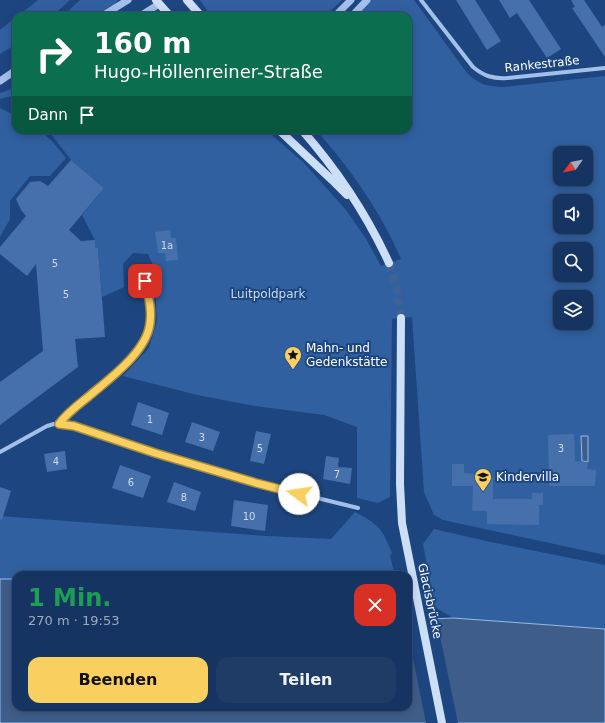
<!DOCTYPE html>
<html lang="de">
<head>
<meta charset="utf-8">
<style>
	:root { --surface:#163461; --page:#1f3c67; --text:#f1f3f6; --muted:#9eaabd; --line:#354f76; --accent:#f9d060 }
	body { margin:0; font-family:"DejaVu Sans",sans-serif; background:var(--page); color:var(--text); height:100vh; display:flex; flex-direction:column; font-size:15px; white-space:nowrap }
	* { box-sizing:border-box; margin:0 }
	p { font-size:13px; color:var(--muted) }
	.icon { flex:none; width:22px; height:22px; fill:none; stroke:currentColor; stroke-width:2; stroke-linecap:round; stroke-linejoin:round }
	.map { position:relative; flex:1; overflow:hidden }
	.drawer { position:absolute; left:12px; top:571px; width:400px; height:140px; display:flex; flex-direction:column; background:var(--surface); border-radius:12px; box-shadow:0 2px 10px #0003,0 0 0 1px var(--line) }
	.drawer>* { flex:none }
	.top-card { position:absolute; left:12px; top:12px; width:400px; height:122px; border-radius:12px; box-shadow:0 2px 10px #0003,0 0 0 1px var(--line); background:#0b6e4f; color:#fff; overflow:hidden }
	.needle { width:26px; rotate:237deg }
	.fabs { position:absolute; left:553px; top:146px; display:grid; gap:8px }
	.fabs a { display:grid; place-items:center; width:40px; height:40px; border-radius:8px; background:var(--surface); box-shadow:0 2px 10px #0003,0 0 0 1px var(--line); font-size:20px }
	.pin { position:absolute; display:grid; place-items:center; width:34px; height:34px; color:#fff; margin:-17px; border-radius:8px; box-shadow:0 2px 6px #0006 }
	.me { position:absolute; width:44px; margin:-22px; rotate:284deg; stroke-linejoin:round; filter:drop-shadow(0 0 3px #0008) }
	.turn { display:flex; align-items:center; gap:14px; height:84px; padding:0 16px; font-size:18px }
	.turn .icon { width:52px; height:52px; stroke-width:2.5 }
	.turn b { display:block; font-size:28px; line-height:34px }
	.then { display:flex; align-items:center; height:38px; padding:0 16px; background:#0003; gap:8px; font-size:15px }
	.round { display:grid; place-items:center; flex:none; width:42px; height:42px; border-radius:12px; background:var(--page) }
	.overview { display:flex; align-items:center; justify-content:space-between; height:68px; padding:0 16px }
	h1 { font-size:24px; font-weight:600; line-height:30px; color:#1e9e55 }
	.cta { display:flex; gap:8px; margin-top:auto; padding:8px 16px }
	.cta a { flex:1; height:46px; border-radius:12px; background:var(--accent); color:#111; font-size:16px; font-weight:600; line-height:46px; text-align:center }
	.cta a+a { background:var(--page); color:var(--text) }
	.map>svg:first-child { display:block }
	.green { fill:#3060a0; fill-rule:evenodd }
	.water { fill:#3e5d89; stroke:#95bbeb }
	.pier { fill:#1d4681 }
	.building { fill:#4570ab }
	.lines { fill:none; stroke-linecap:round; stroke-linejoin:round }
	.secondary-tunnel { stroke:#3f6294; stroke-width:8; stroke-dasharray:8 4; stroke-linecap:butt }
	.minor { stroke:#a2c0e9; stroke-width:4 }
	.tertiary { stroke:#a2c0e9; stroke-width:7 }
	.secondary { stroke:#cddef7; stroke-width:8 }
	.route-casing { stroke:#a2873e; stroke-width:10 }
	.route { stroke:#f9d060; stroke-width:7 }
	.labels { text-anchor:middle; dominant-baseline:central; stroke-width:4; stroke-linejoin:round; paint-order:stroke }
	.number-label { font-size:10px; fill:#d0dbea }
	.street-label { font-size:12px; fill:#fff; stroke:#1d4681 }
	.park-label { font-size:12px; fill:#c6dbf7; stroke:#1d4681 }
	.poi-label { font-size:12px; fill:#fff; stroke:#1d4681; text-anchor:start }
</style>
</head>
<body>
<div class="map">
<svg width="605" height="723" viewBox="0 0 605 723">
	<rect width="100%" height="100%" fill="#1d4681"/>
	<path class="green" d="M 38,0 L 70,0 L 52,16 L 18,16 Z
		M 80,0 L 118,0 L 115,4 L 94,16 L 63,16 Z
		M 200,0 L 342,0 L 325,16 L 211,16 Z
		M 371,0 L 414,0 L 467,73 C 480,85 485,86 503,87 L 605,76 L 605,555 L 443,520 L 434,515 L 424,492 L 412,317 L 392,319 L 390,497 L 378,503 L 357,498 L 357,427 L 324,415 L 255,406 L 197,395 L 123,376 L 149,348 L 157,321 L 154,267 L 148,254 L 133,253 L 123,264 L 124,287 L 102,297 L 98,248 L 95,248 L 95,240 L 82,215 L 104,188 L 71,160 L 48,130 L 266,130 L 304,163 L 346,210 L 366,239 L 381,266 L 401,259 C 381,212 350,168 316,130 L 408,130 L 408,16 L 355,16 ZM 560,153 L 586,153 L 586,179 L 560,179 ZM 560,201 L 586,201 L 586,227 L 560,227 ZM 560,249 L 586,249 L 586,275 L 560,275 ZM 560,297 L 586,297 L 586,323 L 560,323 Z
		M 16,17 L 16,44 L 0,54 L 0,30 Z
		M 16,88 L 16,95 L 0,99 L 0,93 Z
		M 0,108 L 16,116 L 16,130 L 39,130 L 52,141 L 66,158 L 50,176 L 30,176 L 10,201 L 10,219 L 0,237 Z
		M 355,512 C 378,524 382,528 392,553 L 390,556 L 395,575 L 16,575 L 16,579 L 0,579 L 0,516 L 267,536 L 331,539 Z
		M 434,529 L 486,541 L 605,565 L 605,629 L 453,618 L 435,607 L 423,544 Z"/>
	<path class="water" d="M 581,436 L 588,436 L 588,462 L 582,461 Z
		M 0,579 L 16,579 L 16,707 L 408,707 L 408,620 L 453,618 L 605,629 L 605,723 L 0,723 Z"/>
	<path class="pier" d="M 436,617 L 458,723 L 426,723 L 408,634 L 408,618 Z"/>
	<path class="building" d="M 456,0 L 475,0 L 501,41 L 487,50 Z
		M 499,0 L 529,0 L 561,49 L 547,58 L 517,13 L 510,18 Z
		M 571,0 L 584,0 L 602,27 L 605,25 L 605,57 L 572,8 L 575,7 Z
		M 71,160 L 104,188 L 69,230 L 81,241 L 95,240 L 95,248 L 98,248 L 105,337 L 75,339 L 78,367 L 0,425 L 0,382 L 43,351 L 36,264 L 27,276 L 0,254 L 0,247 L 26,216 L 21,210 L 16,199 L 30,182 L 40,181 L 48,186 Z
		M 170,230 L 171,238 L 176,238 L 178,260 L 166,261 L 165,253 L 158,253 L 155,232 Z
		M 138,402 L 169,413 L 162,435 L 131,425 Z
		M 192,422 L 220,432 L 213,451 L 185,442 Z
		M 256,431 L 271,434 L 264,464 L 250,461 Z
		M 574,434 L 575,461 L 588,462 L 587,469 L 596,470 L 595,486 L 549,486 L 548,435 Z
		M 65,451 L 67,469 L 47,472 L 44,454 Z
		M 326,456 L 339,458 L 338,467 L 352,468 L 350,484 L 323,479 Z
		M 452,464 L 464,464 L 464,473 L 479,474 L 479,476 L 493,477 L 493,499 L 532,499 L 532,493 L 543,493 L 543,505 L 539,505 L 539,525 L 487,524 L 487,511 L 472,511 L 473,486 L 452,486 Z
		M 120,465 L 151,476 L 143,498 L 112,488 Z
		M 174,482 L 201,492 L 195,511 L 167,502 Z
		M 0,487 L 11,491 L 2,520 L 0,519 Z
		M 234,500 L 268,505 L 265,531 L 231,526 Z"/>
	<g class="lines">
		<path class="secondary-tunnel" d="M 389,263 L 397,290 L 401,318"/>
		<path class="minor" d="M 421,0 L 473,67 C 484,76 493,79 507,78 L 605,68
			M 59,424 C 68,412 80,404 91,395 C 118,372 156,345 150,304 C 149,292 145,280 142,269
			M 0,452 L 47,426 L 54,424 L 67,424 L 256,483 L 358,508"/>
		<path class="tertiary" d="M 102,16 L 128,0
			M 140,16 L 159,4
			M 335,16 L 351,0
			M 352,16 L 367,0
			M 0,81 L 16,70"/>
		<path class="secondary" d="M 156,0 L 170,16
			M 187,0 L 201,16
			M 279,130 L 332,180 L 347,195
			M 302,130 C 337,170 367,215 389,263
			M 401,318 L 400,484 L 402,523 L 442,723"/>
	</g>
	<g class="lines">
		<defs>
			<path id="route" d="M 145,281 C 148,295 152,308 150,323 C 147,352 109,379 88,397 C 78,405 67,413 59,424 L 74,426 L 155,453 L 256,483 L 299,494"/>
		</defs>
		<use href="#route" class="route-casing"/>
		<use href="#route" class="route"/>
	</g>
	<defs>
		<symbol id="sight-pin" viewBox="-11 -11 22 30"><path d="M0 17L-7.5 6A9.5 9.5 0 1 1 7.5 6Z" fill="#f9d060" stroke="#1d4681"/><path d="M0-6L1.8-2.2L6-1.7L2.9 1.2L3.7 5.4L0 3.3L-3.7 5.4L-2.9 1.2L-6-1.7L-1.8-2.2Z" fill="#111"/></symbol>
		<symbol id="school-pin" viewBox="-11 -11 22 30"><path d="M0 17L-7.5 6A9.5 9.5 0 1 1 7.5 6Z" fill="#f9d060" stroke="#1d4681"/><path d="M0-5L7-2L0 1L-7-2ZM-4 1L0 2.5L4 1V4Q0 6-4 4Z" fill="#111"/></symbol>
	</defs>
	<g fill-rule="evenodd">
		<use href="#sight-pin" x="283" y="345" width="20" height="27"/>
		<use href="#school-pin" x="473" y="467" width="20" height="27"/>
	</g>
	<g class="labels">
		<g class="number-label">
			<text x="167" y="245">1a</text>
			<text x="55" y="263">5</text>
			<text x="66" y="294">5</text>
			<text x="150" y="419">1</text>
			<text x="202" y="437">3</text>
			<text x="260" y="448">5</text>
			<text x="561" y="448">3</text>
			<text x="56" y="461">4</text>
			<text x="337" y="474">7</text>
			<text x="131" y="482">6</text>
			<text x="184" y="497">8</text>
			<text x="249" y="516">10</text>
		</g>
		<g class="street-label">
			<text transform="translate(542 64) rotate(-6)">Rankestraße</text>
			<text transform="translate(430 601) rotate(78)">Glacisbrücke</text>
		</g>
		<g class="park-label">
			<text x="268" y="294">Luitpoldpark</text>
		</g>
		<g class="poi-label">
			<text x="306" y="348">Mahn- und<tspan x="306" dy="14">Gedenkstätte</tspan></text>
			<text x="496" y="477">Kindervilla</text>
		</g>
	</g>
</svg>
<div class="fabs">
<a><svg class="needle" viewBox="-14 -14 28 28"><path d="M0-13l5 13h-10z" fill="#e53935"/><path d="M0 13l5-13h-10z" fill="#9eaabd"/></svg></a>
<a><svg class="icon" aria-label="sound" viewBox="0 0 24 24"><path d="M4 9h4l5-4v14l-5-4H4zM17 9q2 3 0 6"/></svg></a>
<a><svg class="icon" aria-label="search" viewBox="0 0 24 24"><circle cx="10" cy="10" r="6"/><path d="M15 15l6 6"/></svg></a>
<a><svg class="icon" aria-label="layers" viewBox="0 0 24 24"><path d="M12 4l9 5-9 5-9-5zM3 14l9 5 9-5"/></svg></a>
</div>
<div class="pin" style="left:145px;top:281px;background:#d93025"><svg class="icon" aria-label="arrive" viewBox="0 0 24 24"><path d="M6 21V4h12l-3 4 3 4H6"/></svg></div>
<svg class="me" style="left:299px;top:494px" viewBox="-20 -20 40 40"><circle r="19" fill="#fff"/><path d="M0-13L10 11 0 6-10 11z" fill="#f9d060"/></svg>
<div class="top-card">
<div class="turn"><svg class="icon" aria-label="right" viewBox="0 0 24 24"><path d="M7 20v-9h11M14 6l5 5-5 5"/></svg><div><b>160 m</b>Hugo-Höllenreiner-Straße</div></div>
<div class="then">Dann<svg class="icon" aria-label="arrive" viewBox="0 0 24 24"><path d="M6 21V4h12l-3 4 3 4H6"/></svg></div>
</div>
<section class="drawer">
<div class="overview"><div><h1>1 Min.</h1><p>270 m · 19:53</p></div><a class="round" style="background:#d93025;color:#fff"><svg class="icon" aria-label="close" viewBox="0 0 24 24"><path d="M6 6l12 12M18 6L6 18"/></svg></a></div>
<div class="cta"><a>Beenden</a><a>Teilen</a></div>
</section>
</div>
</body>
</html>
